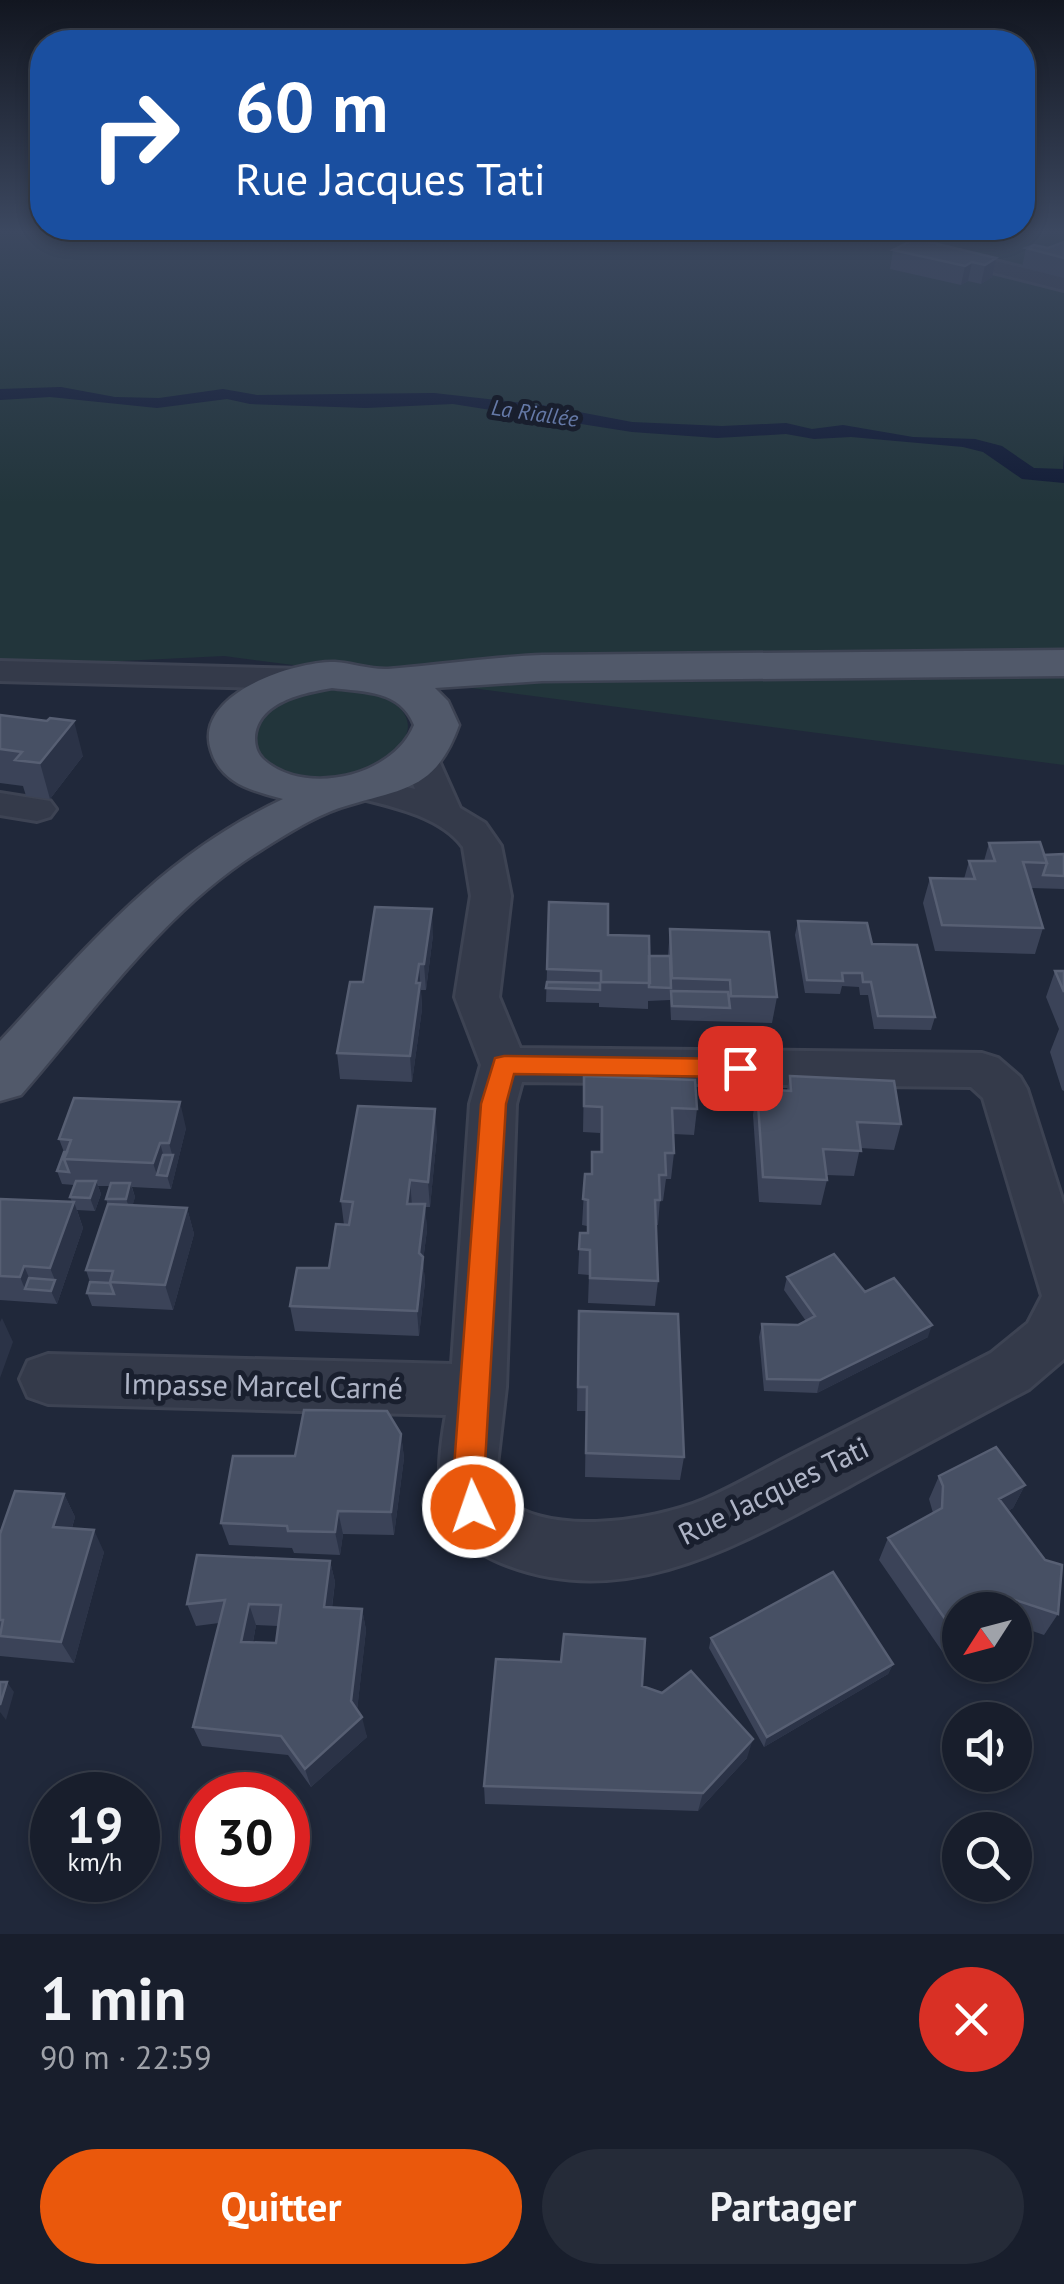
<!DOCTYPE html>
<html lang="fr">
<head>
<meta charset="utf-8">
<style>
	:root { --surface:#181e2c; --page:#252b38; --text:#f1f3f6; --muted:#9fa2a9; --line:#363c48; --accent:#ea580c }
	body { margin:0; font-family:"PT Sans",sans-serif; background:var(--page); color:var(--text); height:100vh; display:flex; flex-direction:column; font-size:38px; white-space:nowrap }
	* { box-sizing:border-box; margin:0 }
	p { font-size:32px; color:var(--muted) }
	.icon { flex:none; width:55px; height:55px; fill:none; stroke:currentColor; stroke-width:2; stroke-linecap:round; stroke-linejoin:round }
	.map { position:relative; height:1934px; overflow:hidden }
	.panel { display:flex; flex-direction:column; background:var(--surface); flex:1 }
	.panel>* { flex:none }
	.guide { position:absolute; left:30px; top:30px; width:1005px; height:210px; border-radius:40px; box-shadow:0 5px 15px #0003,0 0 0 2px var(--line); background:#1a4fa0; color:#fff; overflow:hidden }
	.needle { width:65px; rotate:234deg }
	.tools { position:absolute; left:942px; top:1592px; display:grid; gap:20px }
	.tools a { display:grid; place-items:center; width:90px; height:90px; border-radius:50%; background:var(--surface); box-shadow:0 5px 15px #0003,0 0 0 2px var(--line); font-size:50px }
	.speed { position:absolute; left:30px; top:1772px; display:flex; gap:20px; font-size:50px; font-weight:700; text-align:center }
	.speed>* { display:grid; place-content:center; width:130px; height:130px; border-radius:50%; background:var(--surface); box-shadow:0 5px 15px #0003,0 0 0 2px var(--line); line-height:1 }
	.speed small { font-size:25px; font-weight:400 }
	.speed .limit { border:15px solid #d22; background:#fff; color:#111 }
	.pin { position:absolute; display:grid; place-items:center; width:85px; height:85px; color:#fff; margin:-42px; border-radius:20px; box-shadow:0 5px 15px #0006 }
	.me { position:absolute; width:110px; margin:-55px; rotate:357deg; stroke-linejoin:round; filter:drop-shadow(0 0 8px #0008) }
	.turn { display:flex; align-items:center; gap:35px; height:210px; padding:0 40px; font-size:45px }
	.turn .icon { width:130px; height:130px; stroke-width:2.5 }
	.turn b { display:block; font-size:70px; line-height:85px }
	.round { display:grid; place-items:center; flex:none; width:105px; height:105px; border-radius:52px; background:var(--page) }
	.head { display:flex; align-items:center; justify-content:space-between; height:170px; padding:0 40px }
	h1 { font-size:60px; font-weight:600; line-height:75px }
	.cta { display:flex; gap:20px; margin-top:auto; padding:20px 40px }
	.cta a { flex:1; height:115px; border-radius:60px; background:var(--accent); color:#fff; font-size:40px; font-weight:600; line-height:115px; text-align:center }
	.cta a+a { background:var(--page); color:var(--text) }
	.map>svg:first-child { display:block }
	.green { fill:#22353b }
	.water { fill:#131d37 }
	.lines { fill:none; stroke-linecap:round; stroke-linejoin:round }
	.minor-casing { stroke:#3d4353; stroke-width:6 }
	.primary-casing { stroke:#3d4353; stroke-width:5 }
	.minor { fill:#343a4a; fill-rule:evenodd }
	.primary { fill:#51596a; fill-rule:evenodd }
	.wall { fill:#3b4358; fill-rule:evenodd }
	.shaded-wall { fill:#2b3347 }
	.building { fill:#475064; stroke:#575f73; stroke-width:2.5; fill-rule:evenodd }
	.route { fill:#ea580c; stroke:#983908; stroke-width:2.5 }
	.labels { text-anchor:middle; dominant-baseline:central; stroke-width:10; stroke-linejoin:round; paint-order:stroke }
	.far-water-label { font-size:22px; font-style:italic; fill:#6579a7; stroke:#191f2e }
	.near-street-label { font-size:30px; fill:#aeb4c6; stroke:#191f2e }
</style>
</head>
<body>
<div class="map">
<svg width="1064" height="1934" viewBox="0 0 1064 1934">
	<rect width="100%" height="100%" fill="#20283a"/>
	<path class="green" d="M 0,232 L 1064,232 L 1064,765 L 224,656 L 0,667 Z
		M 349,687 C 502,716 316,836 252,746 C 254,737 255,722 260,715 C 275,692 324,688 349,687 Z"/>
	<path class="water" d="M 61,387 L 115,397 L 159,398 L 223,389 L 257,395 L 434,393 L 542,405 L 632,422 L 722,426 L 786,423 L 812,429 L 843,425 L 913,437 L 975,439 L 1002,446 L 1034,468 L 1063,469 L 1064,454 L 1064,483 L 1022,479 L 983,452 L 963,447 L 851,437 L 814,439 L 786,434 L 717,438 L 632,432 L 453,404 L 366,408 L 250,404 L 227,399 L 157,408 L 50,397 L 0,400 L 0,389 Z"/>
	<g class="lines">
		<defs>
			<path id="minor" d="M 987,259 L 1064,278 L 1064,290 L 980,269 L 977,265 Z
				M 0,661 L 302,669 L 314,672 L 319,679 L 314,686 L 302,689 L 0,681 Z
				M 422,749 L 435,752 L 460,808 L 485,823 L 501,846 L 511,896 L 499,997 L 520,1048 L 982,1053 L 998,1058 L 1020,1077 L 1027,1089 L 1064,1205 L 1064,1359 L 1029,1389 C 969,1421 909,1453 849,1486 C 740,1544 624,1615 499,1562 C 432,1533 435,1477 446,1415 L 48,1404 L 28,1397 L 20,1379 L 28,1361 L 48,1354 L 452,1364 L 470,1104 L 481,1065 L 455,997 L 471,896 L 463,847 C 440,815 386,805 350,796 L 345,788 L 350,780 L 363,777 L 415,789 L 404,760 L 409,752 ZM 522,1082 L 971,1087 L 983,1098 L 1042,1296 L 1028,1323 L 991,1353 C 927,1386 863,1419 799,1451 C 767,1467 736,1486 703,1500 C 653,1521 537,1540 499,1492 L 497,1465 L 506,1387 L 516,1104 Z
				M 0,793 L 50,801 L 56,809 L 50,817 L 37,821 L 0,815 Z"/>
			<path id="primary" d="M 1064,650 L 1064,676 L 542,681 L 435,688 L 448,701 L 459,725 C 436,789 406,788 349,805 C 319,813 287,834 261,850 C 164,910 95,1010 21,1095 L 0,1101 L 0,1041 C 90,944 160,857 283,799 C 253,791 221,784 211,750 C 193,694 294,661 335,662 C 352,663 371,670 388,669 C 440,665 490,657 542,655 ZM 332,688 C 365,692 400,690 414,725 C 393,777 304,797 263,759 C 257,753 255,746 255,738 C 257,702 303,693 332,688 Z"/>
		</defs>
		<use href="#minor" class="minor-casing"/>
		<use href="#primary" class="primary-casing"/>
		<use href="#minor" class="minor"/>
		<use href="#primary" class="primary"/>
	</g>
	<path class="wall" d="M 1064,242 L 1064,278 L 1022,267 L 1026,248 L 1048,248 Z
		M 893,250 L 996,258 L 992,277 L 981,284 L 968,281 L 961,285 L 890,269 Z
		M 0,715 L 83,756 L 50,799 L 26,796 L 23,786 L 0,783 Z
		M 989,843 L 1044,855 L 1064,854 L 1064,889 L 1031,888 L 1043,928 L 1035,954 L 935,951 L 923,903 L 930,878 L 964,879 L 969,861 L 984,861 Z
		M 798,921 L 872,944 L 935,1017 L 931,1030 L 874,1029 L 868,995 L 860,995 L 859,987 L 842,986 L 840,994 L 805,993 L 795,935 Z
		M 670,929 L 777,997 L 772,1023 L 671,1020 L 670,1000 L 648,1001 L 648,1009 L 599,1007 L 599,1002 L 599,1003 L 546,1002 L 547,969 L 608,935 L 649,956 L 668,956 Z
		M 433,935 L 426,990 L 421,990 L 421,991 L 422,1009 L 412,1082 L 340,1079 L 337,1053 L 363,982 Z
		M 1055,971 L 1064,971 L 1064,1091 L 1062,1090 L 1050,1052 L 1059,1029 L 1046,997 Z
		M 584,1076 L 697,1109 L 694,1135 L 673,1134 L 674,1153 L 671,1179 L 666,1179 L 663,1201 L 660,1200 L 658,1225 L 656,1225 L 658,1281 L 655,1306 L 588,1303 L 589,1275 L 578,1274 L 580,1233 L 587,1233 L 587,1226 L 582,1225 L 585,1174 L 591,1174 L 600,1152 L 600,1133 L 583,1132 Z
		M 790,1076 L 901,1124 L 894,1150 L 860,1148 L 854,1176 L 826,1175 L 827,1180 L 821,1205 L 759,1202 L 753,1115 L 757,1089 L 787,1090 Z
		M 186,1128 L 171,1189 L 132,1187 L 135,1197 L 132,1206 L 187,1208 L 194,1234 L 173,1310 L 92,1306 L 87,1293 L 90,1282 L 86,1270 L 108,1205 L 106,1199 L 110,1186 L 98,1186 L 101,1194 L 95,1211 L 77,1210 L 83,1228 L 57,1304 L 0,1300 L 0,1199 L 72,1202 L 70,1197 L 74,1185 L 62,1184 L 57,1171 L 64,1152 L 59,1139 Z
		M 437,1135 L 430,1207 L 425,1207 L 427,1230 L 423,1261 L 425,1282 L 419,1336 L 295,1331 L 290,1306 L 329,1268 L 344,1225 L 341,1201 Z
		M 787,1277 L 865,1292 L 928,1337 L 817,1393 L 764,1391 L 759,1337 L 762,1324 L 798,1325 L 806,1321 L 784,1290 Z
		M 578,1335 L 684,1457 L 680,1480 L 585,1477 L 586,1411 L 577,1411 Z
		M 401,1434 L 404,1458 L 394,1535 L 343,1534 L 340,1555 L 294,1553 L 292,1548 L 229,1545 L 221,1523 L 295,1456 Z
		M 939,1476 L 1025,1485 L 1013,1508 L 1008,1511 L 1058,1614 L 1044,1635 L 1015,1625 L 1015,1610 L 960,1610 L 960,1644 L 944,1654 L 879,1560 L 888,1538 L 933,1513 L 929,1499 Z
		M 64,1494 L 75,1517 L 72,1528 L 104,1552 L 74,1663 L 0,1656 L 0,1534 Z
		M 330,1561 L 335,1582 L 332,1608 L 362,1609 L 366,1630 L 357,1710 L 367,1737 L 311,1787 L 288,1755 L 202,1746 L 193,1727 L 219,1623 L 196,1626 L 187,1604 ZM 256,1625 L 278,1626 L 276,1643 L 253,1642 Z
		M 711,1638 L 893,1664 L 888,1674 L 764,1747 L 709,1648 Z
		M 642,1686 L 747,1758 L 698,1811 L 485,1804 L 484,1786 Z"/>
	<path class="shaded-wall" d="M 996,258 L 992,277 L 981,284 L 985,265 Z
		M 972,262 L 968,281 L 961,285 L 965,266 Z
		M 74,721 L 83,756 L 50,799 L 40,763 Z
		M 432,909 L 433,935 L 426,990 L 424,964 Z
		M 419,964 L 422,1009 L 412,1082 L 410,1056 L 416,983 Z
		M 180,1102 L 186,1128 L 176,1169 L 169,1143 Z
		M 435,1109 L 437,1135 L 430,1207 L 428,1182 Z
		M 160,1143 L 167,1168 L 157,1175 L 153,1163 Z
		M 173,1155 L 176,1169 L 171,1189 L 167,1176 Z
		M 410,1180 L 412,1206 L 407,1204 Z
		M 96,1181 L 101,1194 L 95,1211 L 90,1198 Z
		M 130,1183 L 135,1197 L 131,1212 L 126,1199 Z
		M 74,1202 L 83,1228 L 57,1304 L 51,1291 L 55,1280 L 50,1268 Z
		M 425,1204 L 427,1230 L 423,1261 L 425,1282 L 419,1336 L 417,1311 L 419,1253 Z
		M 187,1208 L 194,1234 L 173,1310 L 165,1285 Z
		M 24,1266 L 34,1289 L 25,1289 L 20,1277 Z
		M 2,1318 L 13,1342 L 0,1378 L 0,1322 Z
		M 932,1325 L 928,1337 L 817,1393 L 820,1380 Z
		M 401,1434 L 404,1458 L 394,1535 L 391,1512 Z
		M 1025,1485 L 1013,1508 L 988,1522 L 999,1499 Z
		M 64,1494 L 75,1517 L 65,1550 L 53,1527 Z
		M 338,1511 L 343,1534 L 340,1555 L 335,1532 Z
		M 94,1530 L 104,1552 L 74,1663 L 61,1642 Z
		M 330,1561 L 335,1582 L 329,1628 L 324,1607 Z
		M 1012,1599 L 1006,1610 L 993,1610 Z
		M 249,1604 L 256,1625 L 249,1663 L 241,1642 Z
		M 362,1609 L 366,1630 L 356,1721 L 351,1701 Z
		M 960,1630 L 960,1644 L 944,1654 L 955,1633 Z
		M 893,1664 L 888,1674 L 764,1747 L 767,1737 Z
		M 7,1682 L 14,1692 L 6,1720 L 0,1712 L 0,1705 Z
		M 362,1717 L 367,1737 L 311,1787 L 305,1769 Z
		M 753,1739 L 747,1758 L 698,1811 L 703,1793 Z"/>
	<path class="building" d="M 911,241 L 925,241 L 996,258 L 985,265 L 972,262 L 965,266 L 893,250 Z
		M 1064,242 L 1064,258 L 1026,248 L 1034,245 L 1048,248 Z
		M 0,715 L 47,721 L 50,718 L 74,721 L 40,763 L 15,760 L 22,752 L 0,749 Z
		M 1040,842 L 1047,863 L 1023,862 L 1043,928 L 942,925 L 930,878 L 975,879 L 969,861 L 995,861 L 989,843 Z
		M 1064,854 L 1064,876 L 1043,875 L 1047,863 L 1044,855 Z
		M 549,902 L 608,904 L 608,935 L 649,936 L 650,983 L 601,982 L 601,971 L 547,969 Z
		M 375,907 L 432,909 L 424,964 L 419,964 L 416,983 L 420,983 L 410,1056 L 337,1053 L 350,982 L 363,982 Z
		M 798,921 L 867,923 L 872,944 L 917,945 L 935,1017 L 878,1016 L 871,982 L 863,982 L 862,973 L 842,973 L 843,981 L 807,980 Z
		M 670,929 L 769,932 L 777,997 L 731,996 L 730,980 L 672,978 Z
		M 649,956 L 670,956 L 671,988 L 649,987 Z
		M 1055,971 L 1064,971 L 1064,992 Z
		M 547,982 L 600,983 L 600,990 L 546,988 Z
		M 671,991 L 728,992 L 730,1008 L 672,1006 Z
		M 584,1076 L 695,1080 L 697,1109 L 672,1108 L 674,1153 L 665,1153 L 666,1175 L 659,1175 L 660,1200 L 655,1200 L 658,1281 L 590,1278 L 590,1250 L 579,1249 L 580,1233 L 588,1233 L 588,1200 L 583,1199 L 585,1174 L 592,1174 L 592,1152 L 602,1152 L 602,1107 L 584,1106 Z
		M 790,1076 L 894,1081 L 901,1124 L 857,1122 L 861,1151 L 823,1149 L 827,1180 L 763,1177 L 757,1089 L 791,1091 Z
		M 74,1098 L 180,1102 L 169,1143 L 160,1143 L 153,1163 L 64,1159 L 71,1140 L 59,1139 Z
		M 358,1106 L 435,1109 L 428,1182 L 410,1180 L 407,1204 L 425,1204 L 419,1253 L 423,1257 L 417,1311 L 290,1306 L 297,1268 L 329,1268 L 336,1224 L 349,1225 L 353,1202 L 341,1201 Z
		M 64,1152 L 67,1152 L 64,1159 L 69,1172 L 57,1171 Z
		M 163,1155 L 173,1155 L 167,1176 L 157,1175 Z
		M 76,1181 L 96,1181 L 90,1198 L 70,1197 Z
		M 111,1183 L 130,1183 L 126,1199 L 106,1199 Z
		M 0,1199 L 74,1202 L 50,1268 L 24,1266 L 20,1277 L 0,1276 Z
		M 108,1204 L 187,1208 L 165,1285 L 110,1282 L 113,1271 L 86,1270 Z
		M 834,1254 L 865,1292 L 894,1278 L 932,1325 L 820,1380 L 767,1379 L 762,1324 L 798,1325 L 815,1316 L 787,1277 Z
		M 29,1278 L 55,1280 L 51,1291 L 25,1289 Z
		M 90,1282 L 110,1283 L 114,1294 L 87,1293 Z
		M 579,1311 L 678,1314 L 684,1457 L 586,1453 L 587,1387 L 578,1387 Z
		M 304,1410 L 387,1411 L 401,1434 L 391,1512 L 338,1511 L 335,1532 L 288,1531 L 287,1526 L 221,1523 L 233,1456 L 295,1456 Z
		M 996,1447 L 1025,1485 L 999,1499 L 1045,1560 L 1062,1565 L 1058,1614 L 1012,1599 L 993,1610 L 960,1610 L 960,1630 L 955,1633 L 888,1538 L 942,1508 L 943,1486 L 939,1476 Z
		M 15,1491 L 64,1494 L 53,1527 L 94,1530 L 61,1642 L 0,1636 L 3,1620 L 0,1620 L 0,1534 Z
		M 197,1555 L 330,1561 L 324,1607 L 362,1609 L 351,1701 L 362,1717 L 305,1769 L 281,1736 L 193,1727 L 225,1600 L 187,1604 ZM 249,1604 L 281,1605 L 276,1643 L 241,1642 Z
		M 833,1572 L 893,1664 L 767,1737 L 711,1638 Z
		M 564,1634 L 645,1639 L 642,1686 L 662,1693 L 691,1671 L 753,1739 L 703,1793 L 484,1786 L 496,1659 L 561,1662 Z
		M 0,1682 L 7,1682 L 0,1705 Z"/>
	<linearGradient id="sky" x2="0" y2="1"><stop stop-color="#121620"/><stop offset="0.46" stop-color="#3c4860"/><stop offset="1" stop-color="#3c4860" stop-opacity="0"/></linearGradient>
	<rect width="1064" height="503" fill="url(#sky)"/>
	<path class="route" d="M 504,1056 L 740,1059 L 748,1061 L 752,1068 L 748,1074 L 740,1077 L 514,1074 L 506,1104 L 484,1481 L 489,1507 L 484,1518 L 473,1522 L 462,1518 L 453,1481 L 481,1104 L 495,1058 Z"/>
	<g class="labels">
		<g class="far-water-label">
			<text transform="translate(535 413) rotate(8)">La Riallée</text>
		</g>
		<g class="near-street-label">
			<text transform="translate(263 1385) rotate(1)">Impasse Marcel Carné</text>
			<text transform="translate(773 1490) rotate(-26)">Rue Jacques Tati</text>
		</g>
	</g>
</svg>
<div class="tools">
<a><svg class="needle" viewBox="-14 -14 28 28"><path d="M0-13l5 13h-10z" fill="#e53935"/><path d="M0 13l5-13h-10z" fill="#9fa2a9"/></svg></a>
<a><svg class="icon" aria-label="sound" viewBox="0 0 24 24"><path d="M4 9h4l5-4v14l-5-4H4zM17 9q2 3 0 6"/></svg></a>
<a><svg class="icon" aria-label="search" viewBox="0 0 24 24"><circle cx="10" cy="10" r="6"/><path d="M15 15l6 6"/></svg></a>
</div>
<div class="speed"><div>19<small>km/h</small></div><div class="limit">30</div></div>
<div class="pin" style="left:740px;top:1068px;background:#d93025"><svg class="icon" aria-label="arrive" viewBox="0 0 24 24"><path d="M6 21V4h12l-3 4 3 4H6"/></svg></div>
<svg class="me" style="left:473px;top:1507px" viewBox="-20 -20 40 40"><circle r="17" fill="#ea580c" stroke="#fff" stroke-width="3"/><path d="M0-11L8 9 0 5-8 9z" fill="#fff"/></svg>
<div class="guide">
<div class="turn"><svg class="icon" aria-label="right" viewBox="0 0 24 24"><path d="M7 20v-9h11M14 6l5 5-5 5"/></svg><div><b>60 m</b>Rue Jacques Tati</div></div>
</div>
</div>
<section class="panel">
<div class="head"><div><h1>1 min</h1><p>90 m · 22:59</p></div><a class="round" style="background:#d93025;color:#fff"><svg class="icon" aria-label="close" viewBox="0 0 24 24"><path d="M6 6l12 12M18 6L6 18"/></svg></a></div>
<div class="cta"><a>Quitter</a><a>Partager</a></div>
</section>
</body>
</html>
